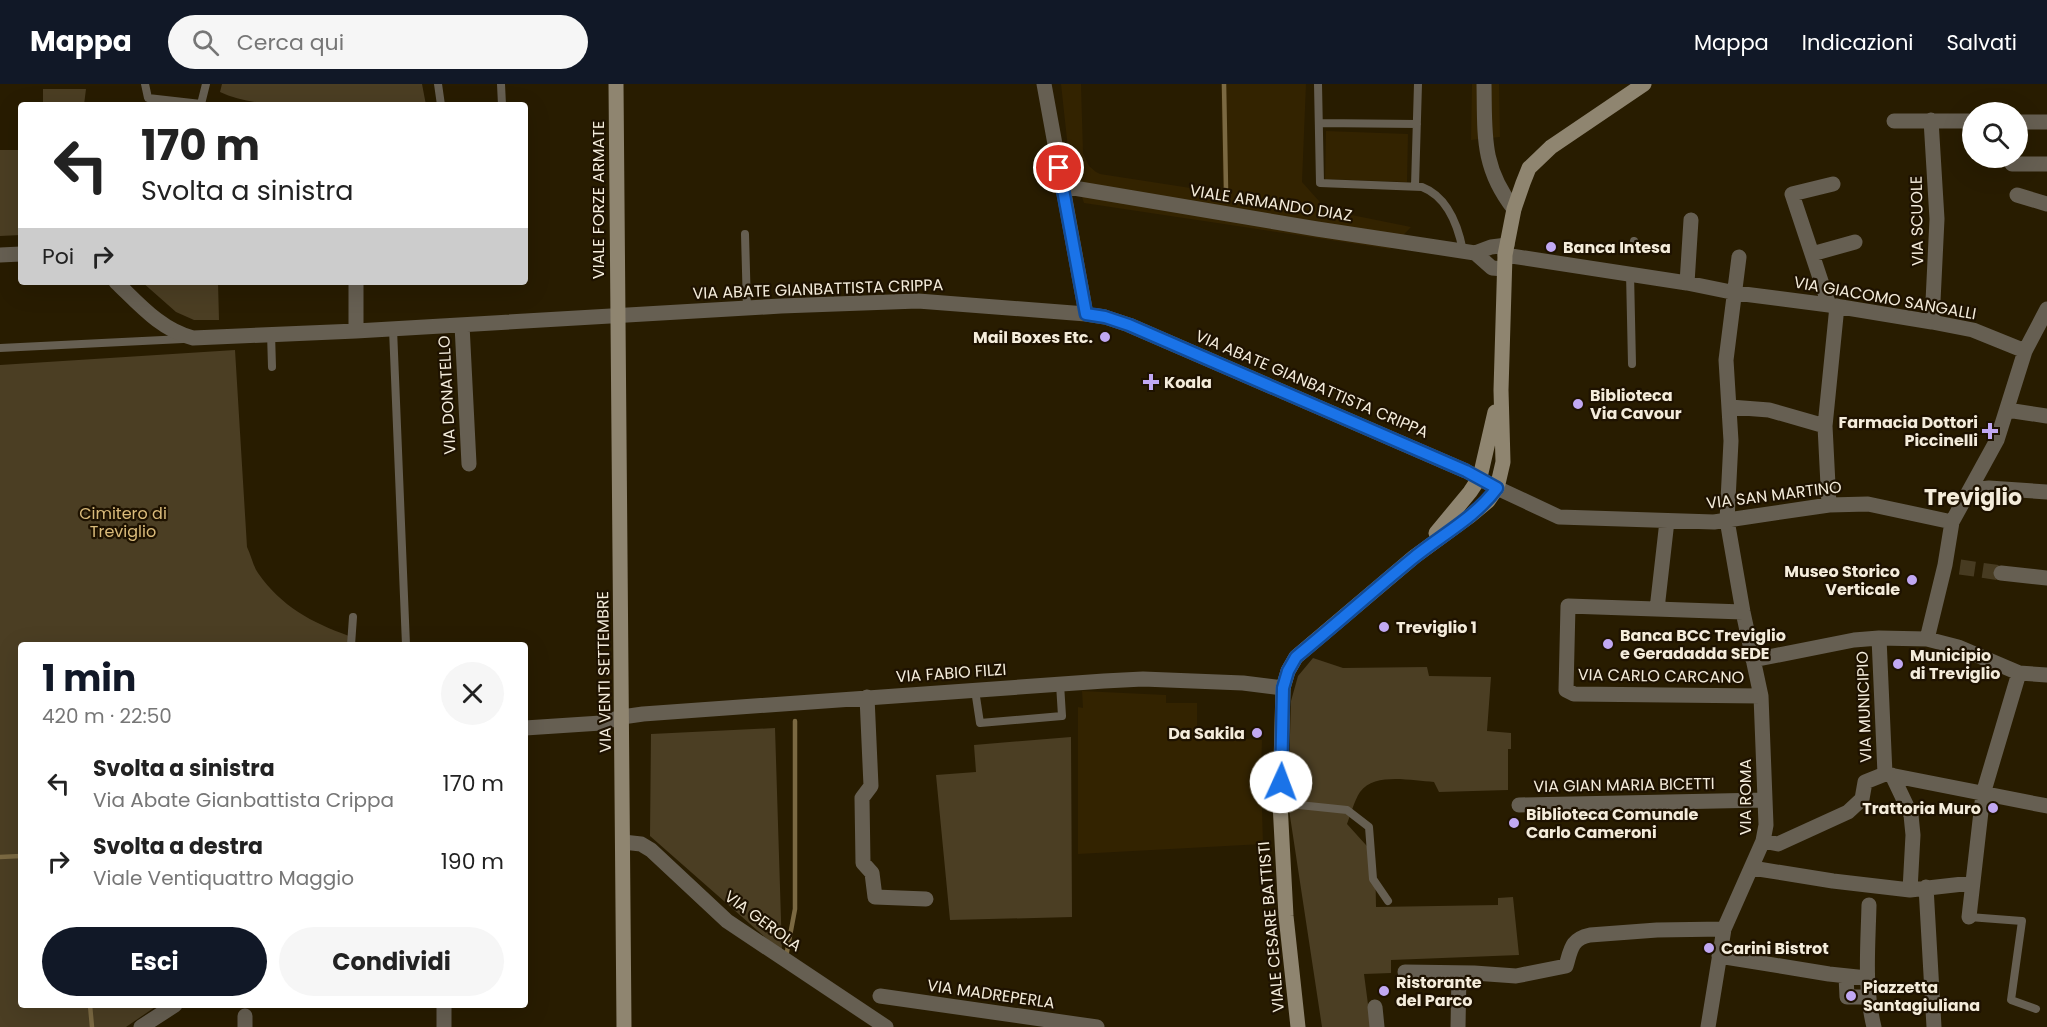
<!DOCTYPE html>
<html lang="it">
<head>
<meta charset="utf-8">
<style>
	:root { --surface:#fff; --page:#f6f6f6; --text:#222; --muted:#767676; --accent:#111827 }
	body { margin:0; font-family:Poppins,sans-serif; background:var(--page); color:var(--text); height:100vh; display:flex; flex-direction:column; font-size:22px; white-space:nowrap }
	* { box-sizing:border-box; margin:0 }
	p { font-size:20px; color:var(--muted) }
	.icon { flex:none; width:33px; height:33px; fill:none; stroke:currentColor; stroke-width:2; stroke-linecap:round; stroke-linejoin:round }
	.map { position:relative; flex:1; overflow:hidden }
	.details { position:absolute; left:18px; top:558px; width:510px; height:366px; display:flex; flex-direction:column; background:var(--surface); border-radius:6px; box-shadow:0 6px 24px #0002 }
	.details>* { flex:none }
	.guide { position:absolute; left:18px; top:18px; width:510px; height:183px; border-radius:6px; box-shadow:0 6px 24px #0002; background:#fff; color:var(--text); overflow:hidden }
	.buttons { position:absolute; left:1962px; top:18px; display:grid; gap:12px }
	.buttons a { display:grid; place-items:center; width:66px; height:66px; border-radius:50%; background:var(--surface); box-shadow:0 6px 24px #0002; font-size:30px }
	.pin { position:absolute; display:grid; place-items:center; width:51px; height:51px; color:#fff; margin:-26px; border:3px solid #fff; border-radius:50%; box-shadow:0 2px 6px #0007 }
	.me { position:absolute; width:66px; margin:-33px; rotate:2deg; stroke-linejoin:round; filter:drop-shadow(0 0 4px #0008) }
	.turn { display:flex; align-items:center; gap:21px; height:126px; padding:0 24px; font-size:27px }
	.turn .icon { width:78px; height:78px; stroke-width:2.5 }
	.turn b { display:block; font-size:42px; line-height:51px }
	.then { display:flex; align-items:center; height:57px; padding:0 24px; background:#0003; gap:12px; font-size:22px }
	.round { display:grid; place-items:center; flex:none; width:63px; height:63px; border-radius:32px; background:var(--page) }
	.head { display:flex; align-items:center; justify-content:space-between; height:102px; padding:0 24px }
	h1 { font-size:36px; font-weight:700; line-height:45px; color:var(--accent) }
	.primary-button { display:flex; gap:12px; margin-top:auto; padding:12px 24px }
	.primary-button a { flex:1; height:69px; border-radius:36px; background:var(--accent); color:#fff; font-size:24px; font-weight:700; line-height:69px; text-align:center }
	.primary-button a+a { background:var(--page); color:var(--text) }
	ul { padding:0; list-style:none }
	li { display:flex; align-items:center; gap:18px; height:78px; padding:0 24px }
	li div { flex:1 }
	li b { display:block; font-size:22px }
	li em { font-style:normal }
	header { display:flex; align-items:center; gap:36px; box-sizing:border-box; height:84px; padding:0 30px; background:var(--accent); color:#fff }
	header strong { font-size:28px }
	nav { display:flex; gap:33px; margin-inline-start:auto; font-size:21px }
	.search { width:420px; height:54px; background:var(--page); display:flex; align-items:center; gap:15px; box-sizing:border-box; padding:0 21px; border-radius:33px; color:var(--muted); font-size:22px }
	.map>svg:first-child { display:block }
	.built { fill:#332300 }
	.green { fill:#4b3e23 }
	.lines { fill:none; stroke-linecap:round; stroke-linejoin:round }
	.stream { stroke:#7b6942; stroke-width:4.5 }
	.street-tunnel { stroke:#473b21; stroke-width:15; stroke-dasharray:15 8; stroke-linecap:butt }
	.lane { stroke:#665f52; stroke-width:8 }
	.street { stroke:#665f52; stroke-width:15 }
	.secondary { stroke:#8f8570; stroke-width:15 }
	.route-casing { stroke:#114b97; stroke-width:15 }
	.route { stroke:#1a73e8; stroke-width:10 }
	.poi-dot { fill:#c1a8f3; stroke:#1e1200; stroke-width:2 }
	.labels { text-anchor:middle; dominant-baseline:central; stroke-width:4.5; stroke-linejoin:round; paint-order:stroke }
	.street-label { font-size:16px; fill:#f4ecdb; stroke:#1e1200 }
	.poi-label { font-size:16px; font-weight:bold; fill:#f4ecdb; stroke:#1e1200; text-anchor:start }
	.park-label { font-size:16px; fill:#dabb7a; stroke:#1e1200 }
	.district-label { font-size:22px; font-weight:bold; fill:#f4ecdb; stroke:#1e1200 }
</style>
</head>
<body>
<header>
<strong>Mappa</strong>
<div class="search"><svg class="icon" aria-label="search" viewBox="0 0 24 24"><circle cx="10" cy="10" r="6"/><path d="M15 15l6 6"/></svg>Cerca qui</div>
<nav><a>Mappa</a><a>Indicazioni</a><a>Salvati</a></nav>
</header>
<div class="map">
<svg width="2047" height="943" viewBox="0 0 2047 943">
	<rect width="100%" height="100%" fill="#281c00"/>
	<path class="built" d="M 1061,0 L 1081,0 L 1083,69 L 1089,82 L 1096,88 L 1100,90 L 1223,109 L 1221,0 L 1306,0 L 1302,98 L 1327,126 L 1411,143 L 1390,165 L 1084,119 L 1069,74 Z
		M 1472,0 L 1499,0 L 1500,53 L 1471,56 Z
		M 1326,47 L 1408,50 L 1407,98 L 1325,95 Z
		M 1082,607 L 1166,611 L 1166,619 L 1197,619 L 1197,652 L 1262,656 L 1261,689 L 1263,760 L 1078,770 L 1078,623 L 1083,624 Z"/>
	<path class="green" d="M 222,0 L 422,0 L 426,21 C 394,21 363,21 332,21 C 298,21 251,23 220,8 Z
		M 43,5 L 86,5 L 84,21 L 43,21 Z
		M 0,66 L 21,66 L 21,151 L 0,152 Z
		M 142,198 L 218,198 L 219,236 L 194,236 L 176,228 Z
		M 235,266 L 247,463 C 251,471 253,482 258,489 C 282,523 311,538 349,552 L 349,561 L 21,561 L 21,921 L 158,921 L 126,943 L 0,943 L 0,281 Z
		M 1313,574 L 1343,584 L 1427,583 L 1429,592 L 1491,593 L 1487,647 L 1511,649 L 1511,665 L 1508,665 L 1508,706 L 1439,708 L 1434,698 C 1412,697 1375,688 1360,708 C 1354,717 1351,730 1347,740 L 1375,771 L 1376,823 L 1498,821 L 1498,814 L 1513,813 L 1519,871 L 1391,876 L 1391,889 L 1364,890 L 1371,943 L 1322,943 L 1288,719 L 1291,617 L 1298,592 Z
		M 775,644 L 782,868 L 650,752 L 651,650 Z
		M 1071,653 L 1072,833 L 950,836 L 936,691 L 976,688 L 974,661 Z"/>
	<g class="lines">
		<path class="stream" d="M 1224,0 L 1226,104
			M 0,773 L 21,772
			M 786,873 L 795,825 L 795,637
			M 90,921 L 92,943"/>
		<path class="street-tunnel" d="M 1960,483 L 2001,489"/>
		<path class="lane" d="M 145,0 L 148,14 L 201,20 L 206,0
			M 438,0 L 441,21
			M 501,0 L 502,21
			M 1318,0 L 1320,99 L 1422,103 C 1448,113 1458,141 1463,167
			M 1319,39 L 1417,40
			M 1415,102 L 1418,0
			M 745,150 L 747,224
			M 1633,162 L 1634,157
			M 1630,189 L 1632,280
			M 393,245 L 406,561
			M 271,249 L 272,283
			M 0,264 L 183,255
			M 351,561 L 353,533
			M 975,606 L 980,639 L 1062,632 L 1060,600
			M 1280,719 L 1347,726 L 1369,743 L 1373,795 L 1388,817
			M 1969,833 L 2022,837 L 2011,916 L 2036,925"/>
		<path class="street" d="M 1044,0 L 1086,230
			M 1484,0 C 1485,50 1481,83 1514,125
			M 1931,36 L 1937,135 L 1932,238
			M 1894,37 L 1972,37
			M 2018,38 L 2047,38
			M 2012,80 L 2047,80
			M 1062,102 L 1317,145 L 1475,169 L 1491,163 L 1507,161
			M 2017,111 L 2047,120
			M 1475,169 L 1492,184 L 1504,185
			M 1812,170 L 1855,158
			M 0,171 L 21,170
			M 1505,171 L 1687,199 L 1736,209 L 1829,221 L 1932,238 L 1973,246 L 2025,267
			M 116,198 C 139,220 161,246 193,254 L 356,247 L 781,222 L 918,217 L 1086,230 L 1105,233 L 1129,241 L 1466,387 L 1497,404 L 1559,433 L 1714,438 L 1829,421 L 1868,420 L 1952,438
			M 356,198 L 356,247
			M 1687,199 L 1691,136
			M 1829,221 L 1792,110 L 1833,100
			M 462,241 L 469,380
			M 1730,323 L 1769,326 L 1825,342
			M 2007,326 L 2047,332
			M 1970,406 L 1989,404 L 2047,408
			M 1829,421 L 1825,342 L 1837,222
			M 2001,489 L 2047,494
			M 1657,525 L 1667,437
			M 1743,528 L 1568,522 L 1566,606 L 1574,610 L 1761,612
			M 1879,554 L 1885,690
			M 1927,555 L 1945,481 L 1952,438 L 1997,356 L 2025,267 L 2047,225
			M 1753,576 L 1854,556 L 1879,554 L 1927,555 L 1958,563 L 2019,589 L 2047,591
			M 867,613 L 871,702 L 862,714 L 863,779 L 872,789 L 875,813 L 926,815
			M 525,644 L 601,639 L 622,633 L 643,630 L 1104,597 L 1143,595 L 1243,599 L 1283,604
			M 1892,691 L 1911,731 L 1913,751 L 1910,806
			M 1519,721 L 1765,716
			M 1763,757 L 1778,760 L 1848,728 L 1862,715 L 1865,698 L 1885,690 L 2047,722
			M 623,758 L 641,760 L 651,766 L 727,837 L 886,943
			M 1752,784 L 1833,797 L 1910,806 L 1972,799
			M 1926,803 L 1934,943
			M 1869,821 C 1868,863 1864,903 1874,943
			M 1969,833 L 1983,710 L 2019,589
			M 1719,872 L 1829,890 L 1867,894
			M 1405,888 L 1474,889 L 1516,892 L 1566,882 C 1571,865 1571,855 1590,851 L 1657,846 L 1724,845
			M 1846,892 L 1847,913 L 1868,913
			M 880,912 L 1097,943
			M 1375,923 L 1377,943
			M 444,924 L 444,943
			M 245,932 L 245,943
			M 141,943 L 175,921
			M 1458,943 L 1459,889
			M 1708,943 L 1724,845 L 1763,757 L 1766,741 L 1761,612 L 1743,528 L 1727,436 L 1731,357 L 1726,276 L 1739,173"/>
		<path class="secondary" d="M 616,0 L 624,943
			M 1436,449 L 1470,408 L 1480,393 L 1495,328
			M 1298,943 L 1286,832 L 1280,719 L 1283,604 L 1288,587 L 1296,573 L 1414,473 L 1470,432 L 1488,417 L 1497,404 L 1503,378 L 1501,306 L 1505,171 L 1514,125 L 1523,99 L 1529,84 L 1551,63 L 1644,0"/>
	</g>
	<g class="lines">
		<defs>
			<path id="route" d="M 1059,84 L 1086,230 L 1105,233 L 1129,241 L 1466,387 L 1497,404 C 1475,434 1441,451 1412,475 C 1373,507 1335,541 1296,573 L 1288,587 L 1283,604 L 1281,698"/>
		</defs>
		<use href="#route" class="route-casing"/>
		<use href="#route" class="route"/>
	</g>
	<g class="poi-dot">
		<circle cx="1551" cy="163" r="6"/>
		<circle cx="1105" cy="253" r="6"/>
		<path d="M1148 289h6v6h6v6h-6v6h-6v-6h-6v-6h6z"/>
		<circle cx="1578" cy="320" r="6"/>
		<path d="M1987 338h6v6h6v6h-6v6h-6v-6h-6v-6h6z"/>
		<circle cx="1912" cy="496" r="6"/>
		<circle cx="1384" cy="543" r="6"/>
		<circle cx="1608" cy="560" r="6"/>
		<circle cx="1898" cy="580" r="6"/>
		<circle cx="1257" cy="649" r="6"/>
		<circle cx="1993" cy="724" r="6"/>
		<circle cx="1514" cy="739" r="6"/>
		<circle cx="1709" cy="864" r="6"/>
		<circle cx="1384" cy="907" r="6"/>
		<circle cx="1851" cy="912" r="6"/>
	</g>
	<g class="labels">
		<g class="street-label">
			<text transform="translate(598 116) rotate(-90)">VIALE FORZE ARMATE</text>
			<text transform="translate(1271 119) rotate(9)">VIALE ARMANDO DIAZ</text>
			<text transform="translate(1917 137) rotate(-91)">VIA SCUOLE</text>
			<text transform="translate(818 205) rotate(-2)">VIA ABATE GIANBATTISTA CRIPPA</text>
			<text transform="translate(1885 214) rotate(10)">VIA GIACOMO SANGALLI</text>
			<text transform="translate(1312 300) rotate(23)">VIA ABATE GIANBATTISTA CRIPPA</text>
			<text transform="translate(447 311) rotate(-93)">VIA DONATELLO</text>
			<text transform="translate(1774 411) rotate(-7)">VIA SAN MARTINO</text>
			<text transform="translate(604 588) rotate(-91)">VIA VENTI SETTEMBRE</text>
			<text transform="translate(951 589) rotate(-4)">VIA FABIO FILZI</text>
			<text transform="translate(1661 592) rotate(1)">VIA CARLO CARCANO</text>
			<text transform="translate(1864 623) rotate(-92)">VIA MUNICIPIO</text>
			<text transform="translate(1624 701) rotate(-1)">VIA GIAN MARIA BICETTI</text>
			<text transform="translate(1745 713) rotate(-90)">VIA ROMA</text>
			<text transform="translate(763 837) rotate(36)">VIA GEROLA</text>
			<text transform="translate(1271 843) rotate(-95)">VIALE CESARE BATTISTI</text>
			<text transform="translate(991 910) rotate(8)">VIA MADREPERLA</text>
		</g>
		<g class="poi-label">
			<text x="1563" y="163">Banca Intesa</text>
			<text x="1093" y="253" text-anchor="end">Mail Boxes Etc.</text>
			<text x="1164" y="298">Koala</text>
			<text x="1590" y="311">Biblioteca<tspan x="1590" dy="18">Via Cavour</tspan></text>
			<text x="1978" y="338" text-anchor="end">Farmacia Dottori<tspan x="1978" dy="18">Piccinelli</tspan></text>
			<text x="1900" y="487" text-anchor="end">Museo Storico<tspan x="1900" dy="18">Verticale</tspan></text>
			<text x="1396" y="543">Treviglio 1</text>
			<text x="1620" y="551">Banca BCC Treviglio<tspan x="1620" dy="18">e Geradadda SEDE</tspan></text>
			<text x="1910" y="571">Municipio<tspan x="1910" dy="18">di Treviglio</tspan></text>
			<text x="1245" y="649" text-anchor="end">Da Sakila</text>
			<text x="1981" y="724" text-anchor="end">Trattoria Muro</text>
			<text x="1526" y="730">Biblioteca Comunale<tspan x="1526" dy="18">Carlo Cameroni</tspan></text>
			<text x="1721" y="864">Carini Bistrot</text>
			<text x="1396" y="898">Ristorante<tspan x="1396" dy="18">del Parco</tspan></text>
			<text x="1863" y="903">Piazzetta<tspan x="1863" dy="18">Santagiuliana</tspan></text>
		</g>
		<g class="park-label">
			<text x="123" y="429">Cimitero di<tspan x="123" dy="18">Treviglio</tspan></text>
		</g>
		<g class="district-label">
			<text x="1973" y="413">Treviglio</text>
		</g>
	</g>
</svg>
<div class="buttons">
<a><svg class="icon" aria-label="search" viewBox="0 0 24 24"><circle cx="10" cy="10" r="6"/><path d="M15 15l6 6"/></svg></a>
</div>
<div class="pin" style="left:1059px;top:84px;background:#d93025"><svg class="icon" aria-label="arrive" viewBox="0 0 24 24"><path d="M6 21V4h12l-3 4 3 4H6"/></svg></div>
<svg class="me" style="left:1281px;top:698px" viewBox="-20 -20 40 40"><circle r="19" fill="#fff"/><path d="M0-13L10 11 0 6-10 11z" fill="#1a73e8"/></svg>
<div class="guide">
<div class="turn"><svg class="icon" aria-label="left" viewBox="0 0 24 24"><path d="M17 20v-9H6M10 6l-5 5 5 5"/></svg><div><b>170 m</b>Svolta a sinistra</div></div>
<div class="then">Poi<svg class="icon" aria-label="right" viewBox="0 0 24 24"><path d="M7 20v-9h11M14 6l5 5-5 5"/></svg></div>
</div>
<section class="details">
<div class="head"><div><h1>1 min</h1><p>420 m · 22:50</p></div><a class="round"><svg class="icon" aria-label="close" viewBox="0 0 24 24"><path d="M6 6l12 12M18 6L6 18"/></svg></a></div>
<ul>
<li><svg class="icon" aria-label="left" viewBox="0 0 24 24"><path d="M17 20v-9H6M10 6l-5 5 5 5"/></svg><div><b>Svolta a sinistra</b><p>Via Abate Gianbattista Crippa</p></div><em>170 m</em></li>
<li><svg class="icon" aria-label="right" viewBox="0 0 24 24"><path d="M7 20v-9h11M14 6l5 5-5 5"/></svg><div><b>Svolta a destra</b><p>Viale Ventiquattro Maggio</p></div><em>190 m</em></li>
</ul>
<div class="primary-button"><a>Esci</a><a>Condividi</a></div>
</section>
</div>
</body>
</html>
